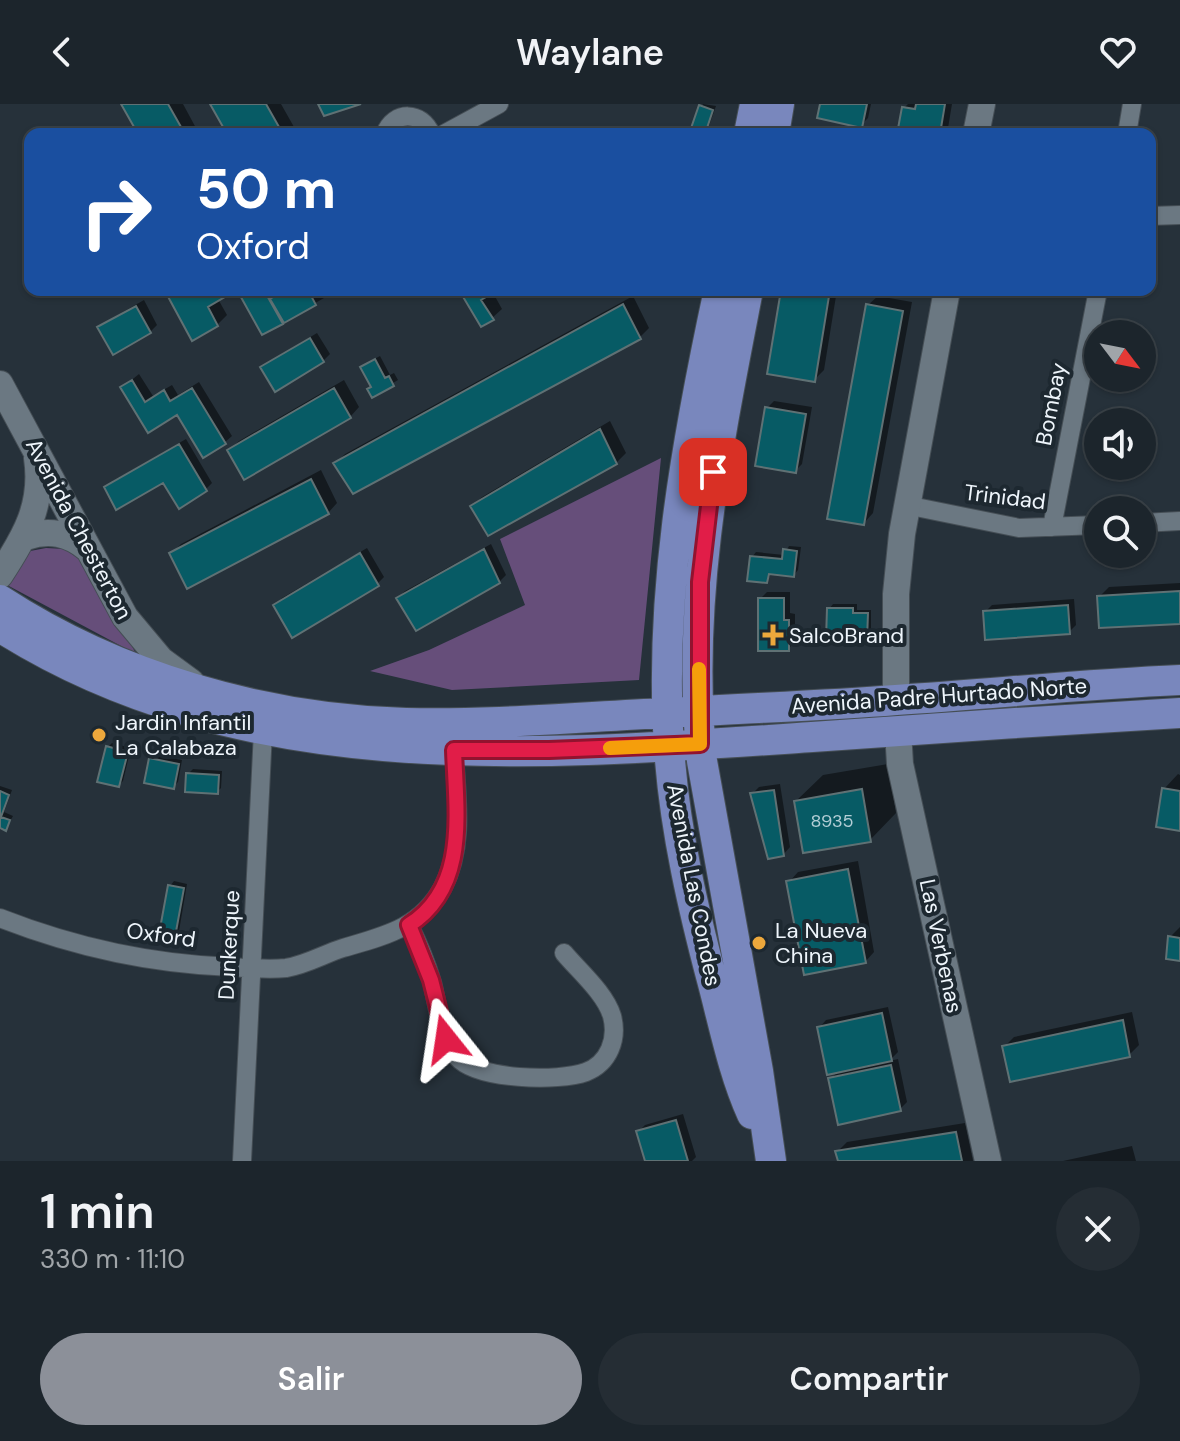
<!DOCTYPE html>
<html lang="es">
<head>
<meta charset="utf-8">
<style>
	:root { --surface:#1c252c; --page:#252d34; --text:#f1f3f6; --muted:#a0a5a9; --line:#3a4248; --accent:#8c9099 }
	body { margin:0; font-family:"DM Sans",sans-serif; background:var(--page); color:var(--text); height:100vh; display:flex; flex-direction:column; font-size:30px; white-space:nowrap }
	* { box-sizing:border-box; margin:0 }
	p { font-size:26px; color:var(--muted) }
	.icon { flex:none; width:44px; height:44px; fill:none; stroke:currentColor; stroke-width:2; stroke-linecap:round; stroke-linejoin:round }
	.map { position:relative; height:1057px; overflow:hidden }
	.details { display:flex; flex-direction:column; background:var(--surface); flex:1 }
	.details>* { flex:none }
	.guide { position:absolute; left:24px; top:24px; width:1132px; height:168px; border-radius:16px; box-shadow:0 2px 6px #0004,0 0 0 2px var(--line); background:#1a4fa0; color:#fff; overflow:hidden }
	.needle { width:52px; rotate:122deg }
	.fabs { position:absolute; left:1084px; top:216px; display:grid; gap:16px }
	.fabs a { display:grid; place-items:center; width:72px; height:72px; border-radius:50%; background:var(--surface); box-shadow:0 2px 6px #0004,0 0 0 2px var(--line); font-size:40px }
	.pin { position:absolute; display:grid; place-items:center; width:68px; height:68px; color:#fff; margin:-34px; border-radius:16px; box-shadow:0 4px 12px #0006 }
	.me { position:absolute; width:88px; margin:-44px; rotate:345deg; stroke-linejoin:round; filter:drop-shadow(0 0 6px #0008) }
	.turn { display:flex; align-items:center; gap:28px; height:168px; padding:0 40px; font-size:36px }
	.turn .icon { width:104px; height:104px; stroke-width:2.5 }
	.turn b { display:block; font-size:56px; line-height:68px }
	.round { display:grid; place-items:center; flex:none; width:84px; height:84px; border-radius:42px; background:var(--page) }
	.headline { display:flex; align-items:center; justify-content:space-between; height:136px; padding:0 40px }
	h1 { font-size:48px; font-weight:600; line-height:60px }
	.button { display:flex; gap:16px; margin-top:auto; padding:16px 40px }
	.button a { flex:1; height:92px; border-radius:48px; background:var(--accent); color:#fff; font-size:32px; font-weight:600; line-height:92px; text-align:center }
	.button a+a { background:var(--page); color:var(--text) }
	header { display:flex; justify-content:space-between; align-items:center; height:104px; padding:0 40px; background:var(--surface); font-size:36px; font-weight:600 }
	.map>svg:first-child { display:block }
	.green { fill:#664e7a }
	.shadow { fill:#0007 }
	.building { fill:#075b65; stroke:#5f7174; stroke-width:2 }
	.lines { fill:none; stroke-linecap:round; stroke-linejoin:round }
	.street-casing { stroke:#454e55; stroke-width:20 }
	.secondary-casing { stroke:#454e55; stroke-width:28 }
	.primary-casing { stroke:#454e55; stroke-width:32 }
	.street { stroke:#6b7882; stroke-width:18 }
	.secondary { stroke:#6b7882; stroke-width:26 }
	.primary { stroke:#7987bd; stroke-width:30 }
	.route-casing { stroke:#92132f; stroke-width:20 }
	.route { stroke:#e11d48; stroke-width:14 }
	.slow { stroke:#f59e0b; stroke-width:14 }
	.poi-dot { fill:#eda83c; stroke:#1d2830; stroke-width:3 }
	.labels { text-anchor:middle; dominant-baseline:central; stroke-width:8; stroke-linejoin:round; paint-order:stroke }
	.number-label { font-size:18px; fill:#b4ced6 }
	.street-label { font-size:22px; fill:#eef5fb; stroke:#1d2830 }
	.poi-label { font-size:22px; fill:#eef5fb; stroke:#1d2830; text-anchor:start }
</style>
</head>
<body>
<header><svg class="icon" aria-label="back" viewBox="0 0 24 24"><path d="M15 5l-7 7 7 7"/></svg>Waylane<svg class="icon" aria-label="heart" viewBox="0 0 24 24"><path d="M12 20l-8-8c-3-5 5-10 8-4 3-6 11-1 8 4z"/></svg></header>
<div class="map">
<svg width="1180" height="1057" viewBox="0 0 1180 1057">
	<rect width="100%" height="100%" fill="#26313a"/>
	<path class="green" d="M 661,354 L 639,576 L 452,586 L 370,567 L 429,546 L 525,501 L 500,435 Z
		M 46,444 L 65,445 L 94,466 L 136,550 L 7,481 L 25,448 Z"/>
	<path class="shadow" d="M 123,0 L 183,0 L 196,24 L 191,30 L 140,30 Z
		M 212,0 L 281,0 L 298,30 L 229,30 Z
		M 703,0 L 716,2 L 706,30 L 691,30 Z
		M 822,0 L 871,0 L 868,14 L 861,21 Z
		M 908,0 L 952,0 L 947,30 L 899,30 L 904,4 Z
		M 169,186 L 233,186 L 218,195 L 227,211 L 217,221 Z
		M 240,186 L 279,186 L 280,188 L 285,186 L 338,186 L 282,218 Z
		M 461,186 L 494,186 L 492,187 L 502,205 L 492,214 Z
		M 783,186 L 837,186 L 824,266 L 814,276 Z
		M 633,192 L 649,224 L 640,233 L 335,360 L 345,350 Z
		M 878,192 L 912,198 L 873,409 L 864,419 L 868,201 Z
		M 144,196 L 157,221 L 150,228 L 100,224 L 107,217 Z
		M 317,229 L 330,250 L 323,257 L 263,264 L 270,257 Z
		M 380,252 L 390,271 L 394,269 L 398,276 L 373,291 L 367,259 Z
		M 139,270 L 153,292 L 172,281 L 178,291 L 199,278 L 232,332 L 224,339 L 178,308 L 148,326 L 123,283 Z
		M 344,276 L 359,303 L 350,313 L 229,346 L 239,337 Z
		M 774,297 L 812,303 L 802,360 L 795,367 L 767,304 Z
		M 610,317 L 626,349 L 616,359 L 472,402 L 482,393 Z
		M 186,335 L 212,379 L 205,386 L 163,376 L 106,384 L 113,377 Z
		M 321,366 L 337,399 L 328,409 L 171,450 L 181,440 Z
		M 491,440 L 506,471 L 499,478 L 398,494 L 405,487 Z
		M 789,442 L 801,443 L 798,466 L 794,471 L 772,468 L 767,477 L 752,453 L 756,448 L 784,451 Z
		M 367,444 L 384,473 L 377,480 L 275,502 L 282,494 Z
		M 1180,479 L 1180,518 L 1099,493 L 1109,483 Z
		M 767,488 L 790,488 L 790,509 L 795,510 L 795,538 L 788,545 L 760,495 Z
		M 1074,495 L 1076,521 L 1069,528 L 985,508 L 992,501 Z
		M 833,500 L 857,500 L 857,506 L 871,506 L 871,530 L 867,534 L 829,505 Z
		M 112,639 L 131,644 L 123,677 L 119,681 L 108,643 Z
		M 155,651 L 182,656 L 178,678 L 173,683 L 151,655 Z
		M 888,660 L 896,709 L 870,736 L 796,697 L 823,671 Z
		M 193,665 L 222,667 L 221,684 L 217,688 L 188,670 Z
		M 1178,670 L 1180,671 L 1180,725 L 1164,685 Z
		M 780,680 L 790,743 L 783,751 L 752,690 L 759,683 Z
		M 0,682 L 12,686 L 4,708 L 13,712 L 6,724 L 0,722 Z
		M 858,757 L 874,848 L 865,858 L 789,778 L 798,768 Z
		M 174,777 L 187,780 L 179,827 L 174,831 L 170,782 Z
		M 1180,823 L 1180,855 L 1170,833 Z
		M 888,903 L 898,948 L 889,957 L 898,955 L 907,998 L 900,1005 L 830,975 L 840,966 L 819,924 L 826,916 Z
		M 1132,908 L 1139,941 L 1129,951 L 1004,943 L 1014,933 Z
		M 683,1010 L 696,1053 L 692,1057 L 647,1057 L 638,1028 L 645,1021 Z
		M 965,1019 L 973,1057 L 840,1057 L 837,1048 L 847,1038 Z
		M 1132,1042 L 1136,1057 L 1063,1057 Z"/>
	<path class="building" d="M 121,0 L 168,0 L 185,30 L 138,30 Z
		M 210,0 L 266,0 L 283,30 L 227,30 Z
		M 318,0 L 361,0 L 324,12 Z
		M 820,0 L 867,0 L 862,24 L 817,14 Z
		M 916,0 L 945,0 L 940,30 L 897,30 L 902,3 L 915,5 Z
		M 699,1 L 713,6 L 705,30 L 689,30 Z
		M 168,186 L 269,186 L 265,188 L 283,220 L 262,231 L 237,186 L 208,203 L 218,222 L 192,237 L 165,187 Z
		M 285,186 L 308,186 L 316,201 L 284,219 L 270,195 Z
		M 459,186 L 498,186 L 481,196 L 494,216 L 481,223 Z
		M 781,186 L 830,186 L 815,278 L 767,270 Z
		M 623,200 L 641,235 L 353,390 L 333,359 Z
		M 866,200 L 903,207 L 864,421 L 827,415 Z
		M 136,202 L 151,229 L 113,251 L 97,223 Z
		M 310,234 L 324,258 L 275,288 L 260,263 Z
		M 375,255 L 385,274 L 389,272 L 394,282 L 372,294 L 367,285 L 371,283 L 360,263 Z
		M 132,276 L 145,298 L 164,286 L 170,297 L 192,284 L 226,340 L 203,354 L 177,311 L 148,329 L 120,283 Z
		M 334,284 L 351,314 L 244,376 L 227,346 Z
		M 765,303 L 806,310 L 796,369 L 755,362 Z
		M 600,325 L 617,360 L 488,432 L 470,402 Z
		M 179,340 L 207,387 L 179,405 L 163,379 L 116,406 L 104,383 Z
		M 311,375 L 329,410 L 187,485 L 169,449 Z
		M 484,445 L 500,479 L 416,527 L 396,494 Z
		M 783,445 L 797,447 L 794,473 L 769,470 L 767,479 L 747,477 L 750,452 L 782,455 Z
		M 360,449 L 379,482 L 292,534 L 273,501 Z
		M 1180,487 L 1180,520 L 1099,524 L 1097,492 Z
		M 758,494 L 784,494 L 784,516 L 789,516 L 789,547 L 758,547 Z
		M 1068,501 L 1070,530 L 985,536 L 983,507 Z
		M 827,504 L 853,504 L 853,509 L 868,509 L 867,536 L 826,536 Z
		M 106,642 L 128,648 L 119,683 L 97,678 Z
		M 149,654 L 179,660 L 174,685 L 144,679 Z
		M 186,669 L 219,671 L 218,690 L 185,688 Z
		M 1162,684 L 1180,687 L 1180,727 L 1156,723 Z
		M 862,685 L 871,738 L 803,749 L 794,697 Z
		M 774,686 L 784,752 L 768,755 L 750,689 Z
		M 0,687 L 9,691 L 1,713 L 10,716 L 6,727 L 0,724 Z
		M 848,765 L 866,859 L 804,871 L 786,777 Z
		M 168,781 L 184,784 L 175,833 L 159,830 Z
		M 1168,832 L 1180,834 L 1180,857 L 1166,855 Z
		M 882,909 L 892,957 L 827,971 L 817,923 Z
		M 1123,916 L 1130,953 L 1010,978 L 1002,942 Z
		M 891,961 L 901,1007 L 838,1021 L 828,974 Z
		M 676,1016 L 688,1057 L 645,1057 L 636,1027 Z
		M 956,1028 L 962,1057 L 838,1057 L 835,1047 Z"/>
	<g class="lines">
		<defs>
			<path id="street" d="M 385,30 C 394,6 422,7 431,30
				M 444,30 L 499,0
				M 1127,30 L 1132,0
				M 1150,112 L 1180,111
				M 906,401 L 1019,424 L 1098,421
				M 1142,419 L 1180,417
				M 1052,423 L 1098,186
				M 0,814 C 74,843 152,860 231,863 C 249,864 268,866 286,864 C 306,861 324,850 343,844 C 384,832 421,824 443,783 C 465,741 456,691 454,646
				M 409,821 C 418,839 426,858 432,878 C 438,901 440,934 457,953 C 477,976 559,978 586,968 C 609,959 618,935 612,912 C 605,889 579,867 564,849
				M 242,1057 L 263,627"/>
			<path id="secondary" d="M 976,30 L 982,0
				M 0,280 L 125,513 L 161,556 L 191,578
				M 26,433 C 49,425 69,429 88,445
				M 0,471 C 25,433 44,401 37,354
				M 896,596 L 896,490 L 902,430 L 947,186
				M 898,627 L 900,660 L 988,1057"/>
			<path id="primary" d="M 749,30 L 755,0
				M 774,30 L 779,0
				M 719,186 C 686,339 657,498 670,656 C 676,730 693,804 712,876 C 724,921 733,968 752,1010
				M 748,186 C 718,341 685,498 702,657 L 758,967 L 771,1057
				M 0,496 C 118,573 265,615 406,619 C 493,621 580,613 666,609 C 743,604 820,602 896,596 C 991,590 1085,580 1180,576
				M 0,523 C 243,677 538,652 812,633 C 935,624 1057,616 1180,609"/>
		</defs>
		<use href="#street" class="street-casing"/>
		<use href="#secondary" class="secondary-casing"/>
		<use href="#primary" class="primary-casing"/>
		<use href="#street" class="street"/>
		<use href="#secondary" class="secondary"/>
		<use href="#primary" class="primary"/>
	</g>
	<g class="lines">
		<defs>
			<path id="route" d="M 446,935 L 431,876 L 409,821 C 469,783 456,707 454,646 L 549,646 L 700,640 L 700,478 L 713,368"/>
		</defs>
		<use href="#route" class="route-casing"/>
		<use href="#route" class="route"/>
		<path class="slow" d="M 610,644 L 700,640 L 699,565"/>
	</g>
	<g class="poi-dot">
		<path d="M769 519h8v8h8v8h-8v8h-8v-8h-8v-8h8z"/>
		<circle cx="99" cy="631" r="8"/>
		<circle cx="759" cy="839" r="8"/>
	</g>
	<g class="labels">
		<g class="number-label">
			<text x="832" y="717">8935</text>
		</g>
		<g class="street-label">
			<text transform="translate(1051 300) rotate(-79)">Bombay</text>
			<text transform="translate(1005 393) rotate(7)">Trinidad</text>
			<text transform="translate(79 425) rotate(62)">Avenida Chesterton</text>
			<text transform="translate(939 592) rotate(-4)">Avenida Padre Hurtado Norte</text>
			<text transform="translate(694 781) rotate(79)">Avenida Las Condes</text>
			<text transform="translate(161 831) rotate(8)">Oxford</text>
			<text transform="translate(229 841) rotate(-87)">Dunkerque</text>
			<text transform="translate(941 842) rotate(78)">Las Verbenas</text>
		</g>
		<g class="poi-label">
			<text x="789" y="531">SalcoBrand</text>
			<text x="115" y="618">Jardin Infantil<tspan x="115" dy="25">La Calabaza</tspan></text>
			<text x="775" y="826">La Nueva<tspan x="775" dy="25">China</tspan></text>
		</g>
	</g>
</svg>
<div class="fabs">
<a><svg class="needle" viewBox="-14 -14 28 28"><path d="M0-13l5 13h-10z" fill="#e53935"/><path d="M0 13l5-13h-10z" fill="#a0a5a9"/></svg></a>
<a><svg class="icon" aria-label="sound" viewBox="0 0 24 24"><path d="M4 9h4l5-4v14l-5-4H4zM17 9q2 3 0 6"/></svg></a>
<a><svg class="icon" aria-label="search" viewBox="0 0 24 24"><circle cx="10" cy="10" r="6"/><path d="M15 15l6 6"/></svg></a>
</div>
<div class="pin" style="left:713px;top:368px;background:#d93025"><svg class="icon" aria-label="arrive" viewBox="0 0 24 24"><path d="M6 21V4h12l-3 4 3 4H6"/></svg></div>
<svg class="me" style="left:446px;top:935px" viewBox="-20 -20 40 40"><path d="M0-17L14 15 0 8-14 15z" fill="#e11d48" stroke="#fff" stroke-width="4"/></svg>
<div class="guide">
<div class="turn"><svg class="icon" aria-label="right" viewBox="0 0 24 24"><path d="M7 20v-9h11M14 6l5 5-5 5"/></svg><div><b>50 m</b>Oxford</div></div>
</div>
</div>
<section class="details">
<div class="headline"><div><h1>1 min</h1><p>330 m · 11:10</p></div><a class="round"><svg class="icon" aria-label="close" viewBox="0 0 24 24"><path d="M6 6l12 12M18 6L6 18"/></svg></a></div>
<div class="button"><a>Salir</a><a>Compartir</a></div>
</section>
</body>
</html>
